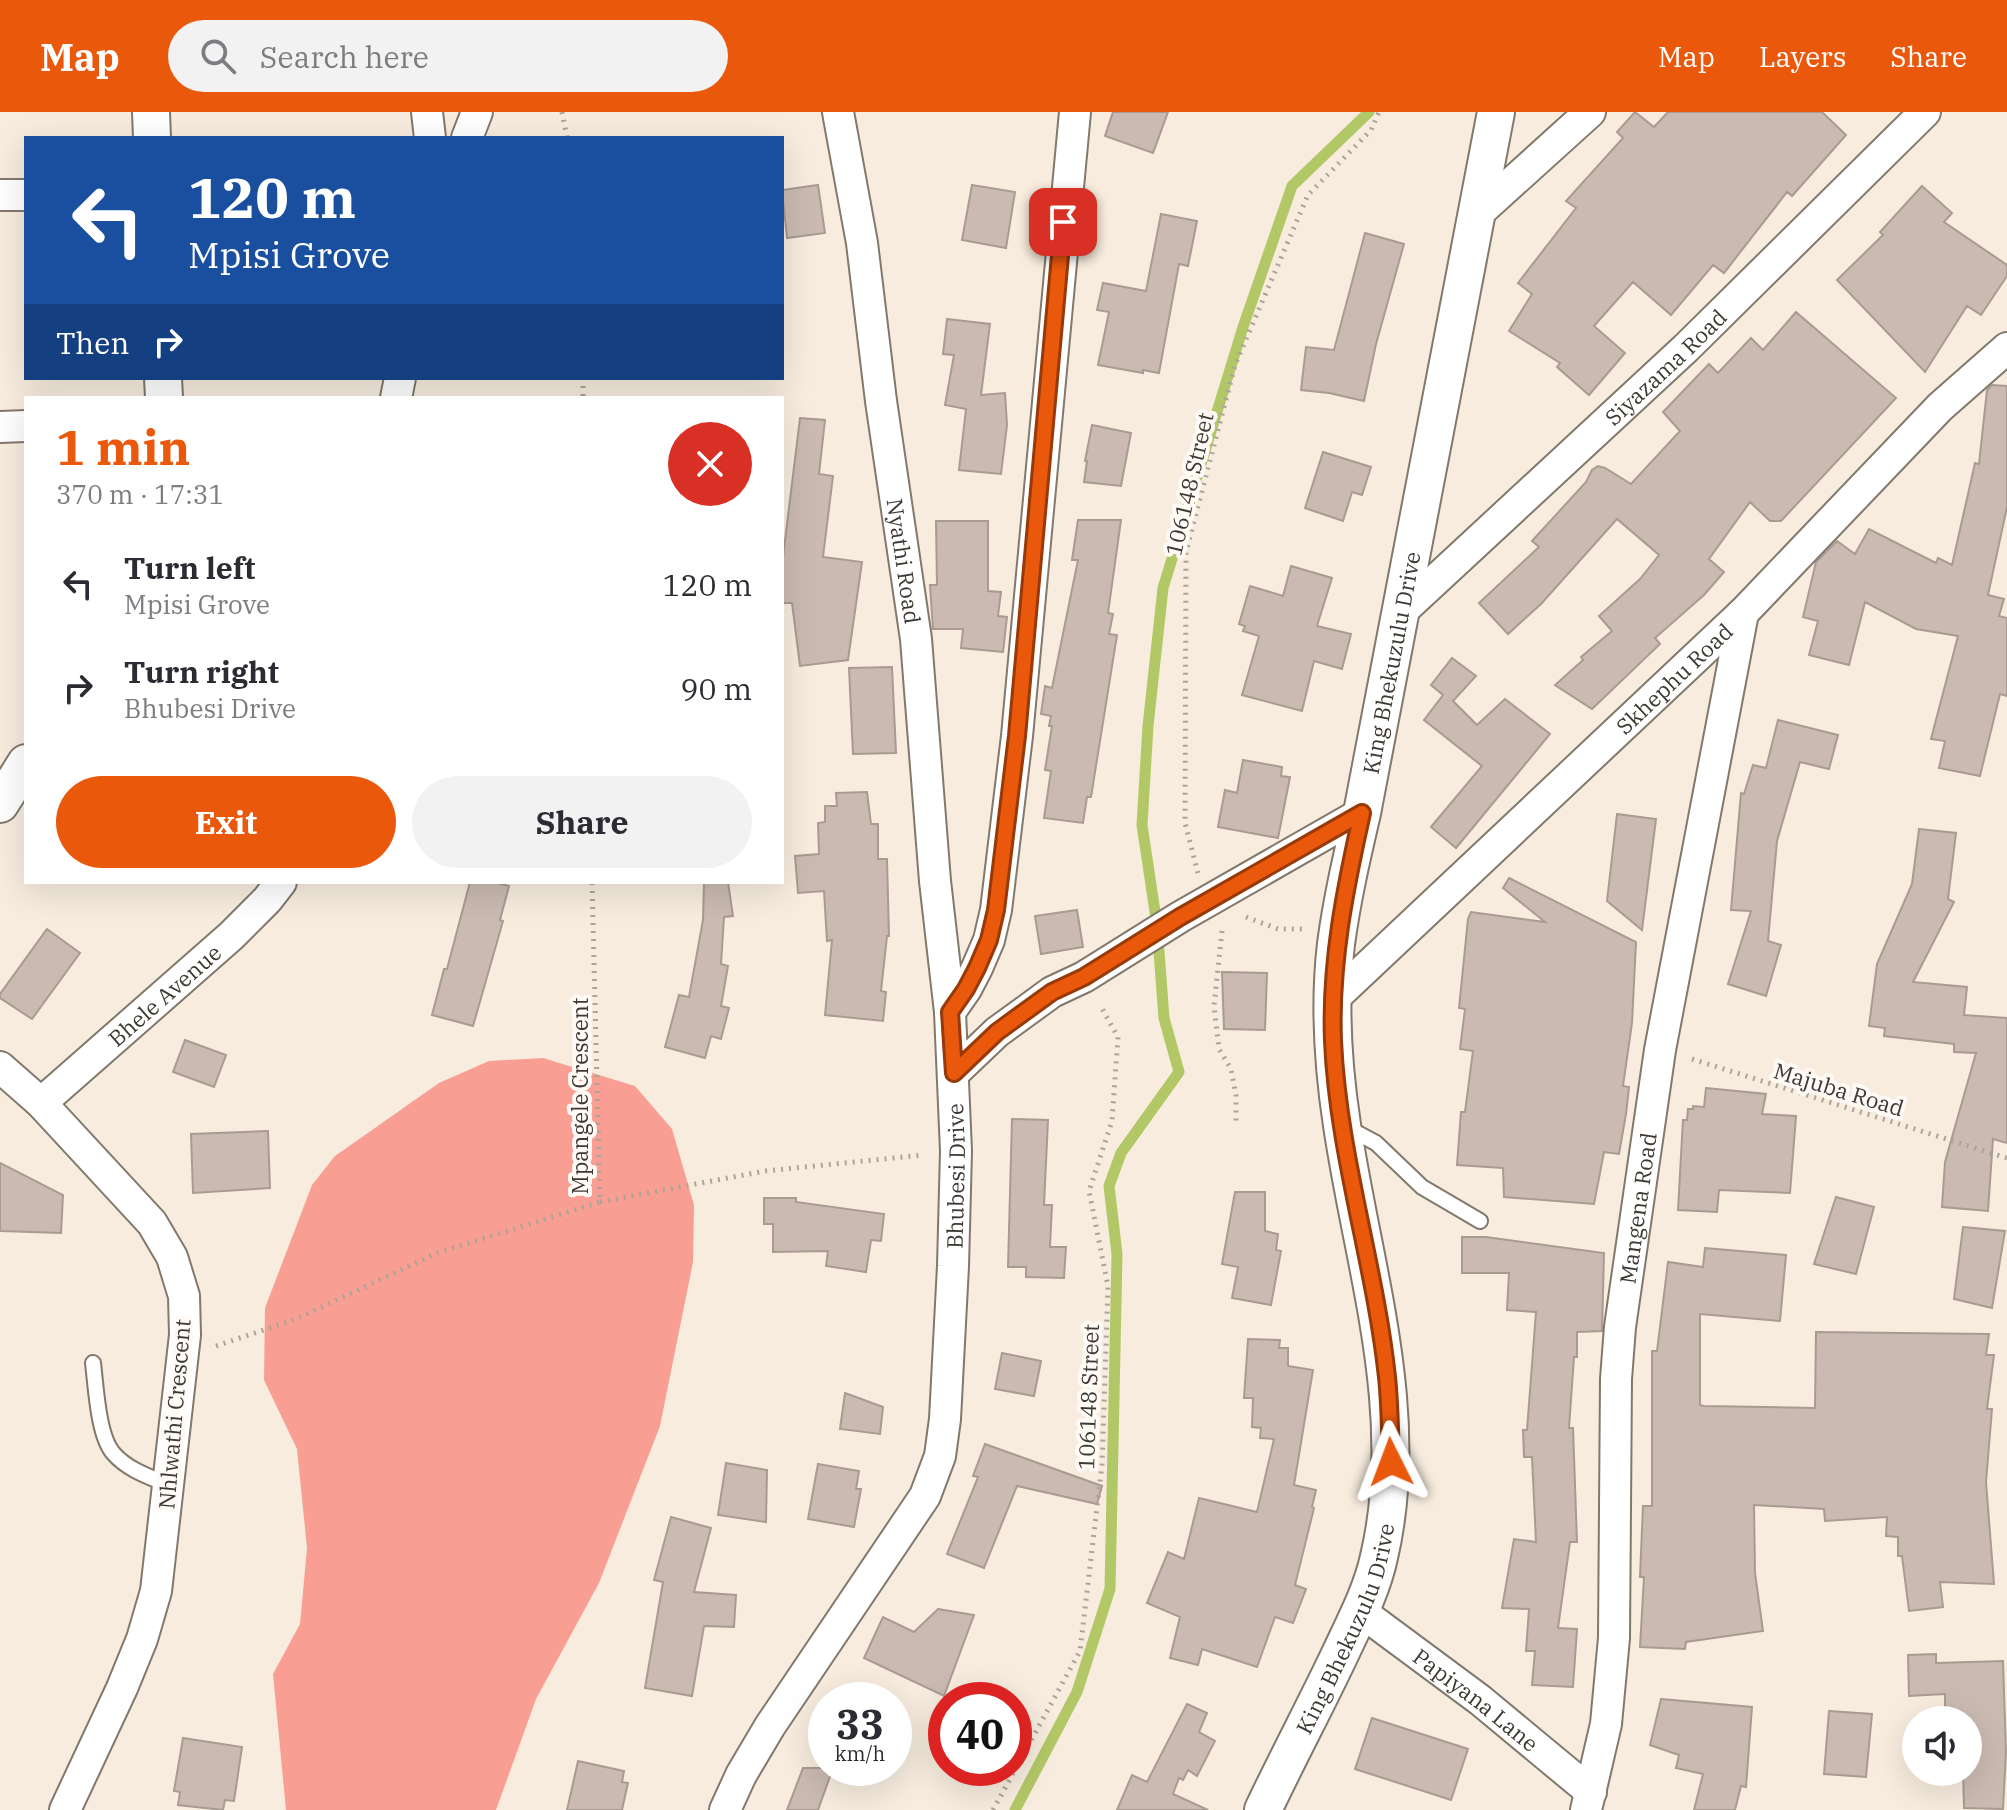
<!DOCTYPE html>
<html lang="en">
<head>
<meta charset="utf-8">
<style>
	:root { --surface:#fff; --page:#f2f2f3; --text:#2b2b33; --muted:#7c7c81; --accent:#ea580c }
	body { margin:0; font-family:"IBM Plex Serif",serif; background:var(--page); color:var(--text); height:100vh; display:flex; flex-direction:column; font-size:30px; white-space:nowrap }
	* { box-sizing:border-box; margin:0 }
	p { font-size:26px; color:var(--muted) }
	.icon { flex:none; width:44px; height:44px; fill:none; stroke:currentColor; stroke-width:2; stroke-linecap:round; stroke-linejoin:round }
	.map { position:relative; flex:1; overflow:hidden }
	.panel { position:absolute; left:24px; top:284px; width:760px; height:488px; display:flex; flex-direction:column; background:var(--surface); border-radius:0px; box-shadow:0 8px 32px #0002 }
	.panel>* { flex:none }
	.guide { position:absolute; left:24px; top:24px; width:760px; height:244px; border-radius:0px; box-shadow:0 8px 32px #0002; background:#1a4fa0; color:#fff; overflow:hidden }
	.controls { position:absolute; left:1902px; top:1594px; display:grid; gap:16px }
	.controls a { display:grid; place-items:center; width:80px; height:80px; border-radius:50%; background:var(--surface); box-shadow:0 8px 32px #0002; font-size:40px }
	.speed { position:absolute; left:808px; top:1570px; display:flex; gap:16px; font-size:40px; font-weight:700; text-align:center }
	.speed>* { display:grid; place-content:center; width:104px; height:104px; border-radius:50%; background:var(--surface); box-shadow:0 8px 32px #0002; line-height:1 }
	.speed small { font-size:20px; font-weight:400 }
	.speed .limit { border:12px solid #d22; background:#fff; color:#111 }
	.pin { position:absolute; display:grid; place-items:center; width:68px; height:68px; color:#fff; margin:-34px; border-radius:16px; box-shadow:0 4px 12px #0006 }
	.me { position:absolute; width:88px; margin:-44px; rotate:357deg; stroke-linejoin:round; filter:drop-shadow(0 0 6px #0008) }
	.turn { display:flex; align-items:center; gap:28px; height:168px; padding:0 32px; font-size:36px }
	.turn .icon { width:104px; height:104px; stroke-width:2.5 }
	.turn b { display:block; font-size:56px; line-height:68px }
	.then { display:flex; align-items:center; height:76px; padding:0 32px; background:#0003; gap:16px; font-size:30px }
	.round { display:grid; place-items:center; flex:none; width:84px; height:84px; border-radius:42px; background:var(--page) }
	.headline { display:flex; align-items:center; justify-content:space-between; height:136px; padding:0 32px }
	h1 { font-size:48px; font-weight:700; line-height:60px; color:var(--accent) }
	.primary-button { display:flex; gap:16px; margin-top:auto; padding:16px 32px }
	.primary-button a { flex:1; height:92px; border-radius:48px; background:var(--accent); color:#fff; font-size:32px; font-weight:700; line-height:92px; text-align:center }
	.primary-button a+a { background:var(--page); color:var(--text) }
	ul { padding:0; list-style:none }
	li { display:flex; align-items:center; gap:24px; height:104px; padding:0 32px }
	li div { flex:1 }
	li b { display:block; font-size:30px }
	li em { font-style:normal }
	header { display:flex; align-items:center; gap:48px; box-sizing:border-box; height:112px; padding:0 40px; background:var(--accent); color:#fff }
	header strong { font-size:38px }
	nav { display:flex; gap:44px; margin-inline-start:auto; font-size:28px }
	.search { width:560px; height:72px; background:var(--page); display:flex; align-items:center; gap:20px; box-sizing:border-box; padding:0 28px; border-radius:44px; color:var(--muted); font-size:30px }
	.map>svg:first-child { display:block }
	.green { fill:#f99e93 }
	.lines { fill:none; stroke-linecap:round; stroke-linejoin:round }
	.stream { stroke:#b2c867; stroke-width:11 }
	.building { fill:#cabab2; stroke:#a99a92; stroke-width:2 }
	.service-casing { stroke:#82786c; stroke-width:18 }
	.minor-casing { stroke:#82786c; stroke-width:34 }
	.tertiary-casing { stroke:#82786c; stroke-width:40 }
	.path { stroke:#aca499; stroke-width:5; stroke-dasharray:2 6; stroke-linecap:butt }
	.service { stroke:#fff; stroke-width:14 }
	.minor { stroke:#fff; stroke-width:30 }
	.tertiary { stroke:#fff; stroke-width:36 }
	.route-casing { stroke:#983908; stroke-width:20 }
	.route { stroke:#ea580c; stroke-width:14 }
	.labels { text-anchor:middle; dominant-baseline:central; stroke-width:8; stroke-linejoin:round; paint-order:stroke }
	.street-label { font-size:22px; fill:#3c3832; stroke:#fffaf5 }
</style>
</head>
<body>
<header>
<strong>Map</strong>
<div class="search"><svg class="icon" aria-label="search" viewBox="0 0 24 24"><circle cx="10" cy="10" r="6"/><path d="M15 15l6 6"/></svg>Search here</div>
<nav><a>Map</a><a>Layers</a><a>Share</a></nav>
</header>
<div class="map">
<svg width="2007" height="1698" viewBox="0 0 2007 1698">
	<rect width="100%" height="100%" fill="#f7ecde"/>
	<path class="green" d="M 543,946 L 635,974 L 672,1017 L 694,1093 L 693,1150 L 660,1314 L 599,1471 L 536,1587 L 496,1698 L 286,1698 L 273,1562 L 300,1512 L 307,1436 L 297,1337 L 264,1268 L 265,1196 L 312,1073 L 335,1044 L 439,971 L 489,949 Z"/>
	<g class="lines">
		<path class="stream" d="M 1015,1698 L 1077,1580 L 1110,1477 L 1117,1142 L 1109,1074 L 1121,1041 L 1179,960 L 1164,906 L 1157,813 L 1142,713 L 1148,614 L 1163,476 L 1243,215 L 1292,74 L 1369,0"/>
	</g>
	<path class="building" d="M 1113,0 L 1168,0 L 1153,41 L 1105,24 Z
		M 1635,0 L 1654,15 L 1668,0 L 1822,0 L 1846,23 L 1792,84 L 1787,80 L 1724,161 L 1713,153 L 1671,203 L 1633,170 L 1594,214 L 1625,241 L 1589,283 L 1557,255 L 1560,251 L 1509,219 L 1532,182 L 1518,171 L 1576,96 L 1566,89 L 1623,26 L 1617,20 Z
		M 818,73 L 825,121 L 787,126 L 782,78 Z
		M 972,73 L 1015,80 L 1006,136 L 962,128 Z
		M 1922,74 L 1952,101 L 1944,110 L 2007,153 L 2007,164 L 1981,203 L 1967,194 L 1925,260 L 1837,168 L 1883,123 L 1880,120 Z
		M 1161,102 L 1197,109 L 1188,154 L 1179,152 L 1159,261 L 1143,258 L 1143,261 L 1098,253 L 1109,200 L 1097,198 L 1103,171 L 1146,179 Z
		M 1365,121 L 1404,132 L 1376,232 L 1364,289 L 1329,281 L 1301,278 L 1306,235 L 1334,238 Z
		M 1796,200 L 1896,286 L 1781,409 L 1770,409 L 1750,390 L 1709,447 L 1724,460 L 1704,483 L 1655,526 L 1660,532 L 1592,597 L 1555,573 L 1583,548 L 1581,545 L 1612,519 L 1599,504 L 1640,467 L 1659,443 L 1617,407 L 1541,492 L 1508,522 L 1479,491 L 1539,435 L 1532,429 L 1586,370 L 1592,358 L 1598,354 L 1605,356 L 1631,372 L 1680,319 L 1663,300 L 1709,252 L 1718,261 L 1751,226 L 1763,238 Z
		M 947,207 L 990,212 L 981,283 L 1005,281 L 1007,313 L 1001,362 L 959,358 L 966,297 L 945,293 L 954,243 L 943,242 Z
		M 1992,273 L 2007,274 L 2007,395 L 1988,483 L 2004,487 L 1999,504 L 2007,506 L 2007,584 L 2000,582 L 1980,664 L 1939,656 L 1945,629 L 1931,627 L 1958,524 L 1916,517 L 1865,490 L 1849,553 L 1809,543 L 1818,509 L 1803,505 L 1816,450 L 1837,429 L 1855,442 L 1869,417 L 1936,451 L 1938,446 L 1952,453 L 1975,351 L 1979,352 L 1987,278 Z
		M 800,306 L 825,308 L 819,362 L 833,364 L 823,445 L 862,450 L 848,548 L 800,554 L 792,491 L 782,491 L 782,453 Z
		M 1092,313 L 1131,321 L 1121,374 L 1084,370 L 1087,349 L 1085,349 Z
		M 1323,340 L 1371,355 L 1362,383 L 1352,380 L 1343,409 L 1305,396 Z
		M 1078,408 L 1121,408 L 1108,501 L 1113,502 L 1109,522 L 1117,523 L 1091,685 L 1087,685 L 1083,711 L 1044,706 L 1051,659 L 1045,658 L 1052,614 L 1049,614 L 1051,604 L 1041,602 L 1045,574 L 1052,576 L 1078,448 L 1072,448 Z
		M 936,409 L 988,409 L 988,479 L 1001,480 L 998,504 L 1007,505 L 1003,540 L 961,536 L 963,517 L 933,517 L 930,473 L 937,473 Z
		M 1291,454 L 1332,466 L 1317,514 L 1351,522 L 1342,557 L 1314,549 L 1302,599 L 1242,583 L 1259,524 L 1243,519 L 1245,514 L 1239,512 L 1250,474 L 1283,484 Z
		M 1452,546 L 1476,564 L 1453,589 L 1477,613 L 1505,587 L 1550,622 L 1456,736 L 1431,715 L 1482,654 L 1424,608 L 1443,583 L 1431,573 Z
		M 892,555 L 896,641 L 853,642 L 849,556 Z
		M 1778,608 L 1838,623 L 1829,657 L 1800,650 L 1777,729 L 1768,829 L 1781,833 L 1766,884 L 1728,872 L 1751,799 L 1731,798 L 1741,681 L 1744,682 L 1753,653 L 1766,656 Z
		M 1243,648 L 1282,655 L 1281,664 L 1290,665 L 1278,726 L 1218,715 L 1225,678 L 1237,681 Z
		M 867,680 L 871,712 L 878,712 L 878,747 L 887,747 L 889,824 L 887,824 L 881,879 L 886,880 L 883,909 L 825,903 L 832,828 L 827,829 L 824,779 L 798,781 L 795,744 L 819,742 L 818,711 L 825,710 L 825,694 L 837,694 L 836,681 Z
		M 1617,702 L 1656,707 L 1642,818 L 1607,789 Z
		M 1919,717 L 1956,721 L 1948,787 L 1954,790 L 1913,870 L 1967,875 L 1964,903 L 2007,906 L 2007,1031 L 1993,1027 L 1988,1099 L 1942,1095 L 1945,1050 L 1976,941 L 1954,940 L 1954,932 L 1884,924 L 1885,916 L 1869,914 L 1877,852 L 1912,772 Z
		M 1509,766 L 1636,830 L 1632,911 L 1623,974 L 1629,975 L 1626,1002 L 1619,1042 L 1604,1040 L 1594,1092 L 1504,1085 L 1503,1056 L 1457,1053 L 1461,1000 L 1465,1000 L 1473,939 L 1460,937 L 1465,897 L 1459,896 L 1468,807 L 1471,800 L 1545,810 L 1503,776 Z
		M 470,770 L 494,770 L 509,774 L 500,808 L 503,809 L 473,914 L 432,903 L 444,857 L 447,857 Z
		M 704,770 L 728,770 L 733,804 L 724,805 L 721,852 L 728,854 L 721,894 L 729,896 L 721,927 L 711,924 L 705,946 L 665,935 L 679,883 L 689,885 L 703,808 Z
		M 1077,798 L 1083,835 L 1041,842 L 1035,804 Z
		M 47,817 L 80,841 L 32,907 L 0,886 L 0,882 Z
		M 1222,860 L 1267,861 L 1265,918 L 1224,917 Z
		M 185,928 L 226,943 L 214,975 L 173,960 Z
		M 1706,976 L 1766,982 L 1762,1002 L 1796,1004 L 1790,1081 L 1719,1078 L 1717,1100 L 1678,1098 L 1683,1008 L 1687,1008 L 1688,997 L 1693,997 L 1693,994 L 1704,995 Z
		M 1012,1007 L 1048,1008 L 1044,1093 L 1052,1093 L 1050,1135 L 1066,1135 L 1064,1166 L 1026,1165 L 1026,1155 L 1008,1155 Z
		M 268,1019 L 270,1076 L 193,1081 L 191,1022 Z
		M 0,1051 L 63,1083 L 61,1121 L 0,1119 Z
		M 1235,1080 L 1265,1080 L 1265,1119 L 1278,1122 L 1276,1138 L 1281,1139 L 1271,1193 L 1232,1186 L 1238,1155 L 1222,1152 Z
		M 1836,1085 L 1874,1095 L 1856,1162 L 1814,1152 Z
		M 764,1086 L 796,1086 L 796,1090 L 884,1102 L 881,1129 L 871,1128 L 866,1160 L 826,1154 L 828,1139 L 773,1140 L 773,1112 L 764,1112 Z
		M 1963,1115 L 2005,1119 L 1992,1196 L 1954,1187 Z
		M 1462,1125 L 1486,1125 L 1604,1141 L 1602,1219 L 1577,1220 L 1577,1245 L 1574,1245 L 1569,1316 L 1573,1316 L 1577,1430 L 1570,1430 L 1558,1516 L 1577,1517 L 1573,1575 L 1532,1573 L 1535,1539 L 1526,1539 L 1529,1497 L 1502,1496 L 1514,1427 L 1536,1430 L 1532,1345 L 1524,1345 L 1523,1318 L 1527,1318 L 1536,1200 L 1507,1198 L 1509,1161 L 1462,1161 Z
		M 1705,1136 L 1786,1143 L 1780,1209 L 1700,1202 L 1700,1293 L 1704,1294 L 1815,1296 L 1816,1220 L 1989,1222 L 1986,1243 L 1994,1243 L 1987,1297 L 1992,1297 L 1986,1370 L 1994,1472 L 1940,1470 L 1943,1495 L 1909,1499 L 1902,1444 L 1898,1444 L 1898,1425 L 1886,1424 L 1887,1405 L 1825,1409 L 1824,1397 L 1754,1393 L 1755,1461 L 1763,1519 L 1686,1530 L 1685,1537 L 1640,1535 L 1644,1465 L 1640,1465 L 1643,1394 L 1652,1394 L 1652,1239 L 1657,1239 L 1668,1150 L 1703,1155 Z
		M 1248,1227 L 1280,1228 L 1279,1236 L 1288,1236 L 1288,1254 L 1313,1258 L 1294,1373 L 1316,1378 L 1312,1395 L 1314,1396 L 1295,1473 L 1306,1477 L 1293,1511 L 1275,1505 L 1257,1555 L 1202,1537 L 1198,1553 L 1170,1546 L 1180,1505 L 1147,1491 L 1168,1440 L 1184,1447 L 1199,1386 L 1257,1400 L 1274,1327 L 1260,1326 L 1261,1316 L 1252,1315 L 1253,1286 L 1244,1286 Z
		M 1002,1241 L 1041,1249 L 1034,1284 L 995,1277 Z
		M 845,1281 L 883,1295 L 880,1322 L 840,1317 Z
		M 985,1332 L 1102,1374 L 1097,1392 L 1017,1374 L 984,1456 L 947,1442 L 978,1365 L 973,1364 Z
		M 726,1351 L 767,1358 L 766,1410 L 718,1403 Z
		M 818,1352 L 859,1359 L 856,1377 L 861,1377 L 854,1415 L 808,1407 Z
		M 671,1405 L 711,1416 L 694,1480 L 736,1483 L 734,1515 L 704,1514 L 692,1584 L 645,1576 L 663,1470 L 654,1468 Z
		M 938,1497 L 974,1503 L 944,1584 L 864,1546 L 883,1505 L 914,1520 Z
		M 1936,1542 L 1936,1551 L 2003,1549 L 2006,1640 L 2003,1697 L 1964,1696 L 1963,1660 L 1968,1660 L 1968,1608 L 1945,1608 L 1945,1582 L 1909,1584 L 1908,1543 Z
		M 1661,1587 L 1752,1595 L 1746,1675 L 1741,1674 L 1735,1698 L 1694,1698 L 1703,1662 L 1676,1656 L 1679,1643 L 1650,1633 Z
		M 1187,1592 L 1207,1601 L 1199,1620 L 1215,1629 L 1197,1664 L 1188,1658 L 1183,1668 L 1179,1666 L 1173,1682 L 1208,1698 L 1117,1698 L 1132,1663 L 1147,1670 Z
		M 1829,1599 L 1872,1602 L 1866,1665 L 1824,1662 Z
		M 1372,1606 L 1468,1637 L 1451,1688 L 1355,1657 Z
		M 183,1626 L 242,1635 L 234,1689 L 225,1688 L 223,1698 L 178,1693 L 180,1680 L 174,1679 Z
		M 578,1649 L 624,1659 L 622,1670 L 628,1671 L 622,1698 L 567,1698 Z
		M 803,1656 L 833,1656 L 818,1698 L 787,1698 Z"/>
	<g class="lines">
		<defs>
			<path id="service" d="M 1346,1015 L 1376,1031 L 1422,1075 L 1480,1109
				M 93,1251 C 96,1275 98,1325 114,1342 C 128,1358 150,1365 169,1373"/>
			<g id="minor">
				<path d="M 427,0 L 430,26"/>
				<path id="s1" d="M 838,0 L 862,131 L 881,289 L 916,527 L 935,769 L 950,900"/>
				<path d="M 467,26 L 477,0"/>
				<path d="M 0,83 L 26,83"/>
				<path d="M 1475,104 L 1590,0"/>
				<path d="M 396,286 L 400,266"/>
				<path d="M 0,315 L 26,314"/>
				<path id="s2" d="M 1400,501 L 1686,236 L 1925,0"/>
				<path id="s3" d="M 1333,887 L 1743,501 L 1940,295 L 2007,236"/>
				<path d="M 0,955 L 41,991 L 152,1111 L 172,1145 L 184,1184 L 185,1223 L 156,1479 L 142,1527 L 122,1576 L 65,1698"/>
				<path d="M 954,961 L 997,920 L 1052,880 L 1084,865 L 1180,805 L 1362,701"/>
				<path id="s4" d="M 41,991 L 231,824 L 267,788 L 281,770"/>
				<path id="s5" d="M 1360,1499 L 1480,1588 L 1591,1680"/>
				<path id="s6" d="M 725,1698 L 741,1663 L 770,1614 L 925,1384 L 940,1344 L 945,1307 L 953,1154 L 956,1039 L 950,900 L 966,877 L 977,856 L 989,828 L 996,798 L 1017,624 L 1075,0"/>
				<path id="s7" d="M 1586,1698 L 1606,1612 L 1614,1526 L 1616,1267 L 1620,1215 L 1660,938 L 1743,501"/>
			</g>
			<g id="tertiary">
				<path d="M 151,0 L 152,26"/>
				<path d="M 163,266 L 164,286"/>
				<path d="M 0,692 L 26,651"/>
				<path id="s8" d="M 1263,1698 C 1288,1645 1316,1593 1341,1540 C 1355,1510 1372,1478 1379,1445 C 1413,1300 1363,1155 1342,1013 C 1333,954 1329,891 1336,832 C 1342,787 1352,744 1362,701 L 1496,0"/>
			</g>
		</defs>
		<use href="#service" class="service-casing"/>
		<use href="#minor" class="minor-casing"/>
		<use href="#tertiary" class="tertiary-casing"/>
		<path class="path" d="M 562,0 L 567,26
			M 583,266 L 583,286
			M 1198,761 L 1185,711 L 1186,440 L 1235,253 L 1308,83 L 1371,18 L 1379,0
			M 1246,805 L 1278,817 L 1302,817
			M 1222,819 L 1214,894 L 1219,937 L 1231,957 L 1236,983 L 1236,1013
			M 1692,947 L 2007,1046
			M 600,1090 L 765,1059 L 923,1043
			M 216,1234 L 296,1207 L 437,1141 L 600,1090 L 592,770
			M 993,1698 L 1080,1539 L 1102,1353 L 1108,1174 L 1089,1079 L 1112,1009 L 1118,925 L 1100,893"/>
		<use href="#service" class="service"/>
		<use href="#minor" class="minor"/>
		<use href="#tertiary" class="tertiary"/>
	</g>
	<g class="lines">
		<defs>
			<path id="route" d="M 1063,110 L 1017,624 L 996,798 L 989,828 L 977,856 L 966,877 L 950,900 L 954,961 L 997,920 L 1052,880 L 1084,865 L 1180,805 L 1362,701 C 1345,777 1330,851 1333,929 C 1338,1043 1375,1152 1387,1265 C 1390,1293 1390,1322 1391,1350"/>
		</defs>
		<use href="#route" class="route-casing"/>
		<use href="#route" class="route"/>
	</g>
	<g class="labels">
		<g class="street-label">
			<text stroke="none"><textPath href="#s2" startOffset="362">Siyazama Road</textPath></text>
			<text transform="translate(1189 372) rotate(-77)">106148 Street</text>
			<text stroke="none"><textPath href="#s1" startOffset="454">Nyathi Road</textPath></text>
			<text stroke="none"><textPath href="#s8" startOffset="1184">King Bhekuzulu Drive</textPath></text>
			<text stroke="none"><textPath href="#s3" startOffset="468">Skhephu Road</textPath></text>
			<text stroke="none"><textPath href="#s4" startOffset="164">Bhele Avenue</textPath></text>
			<text transform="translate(1839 977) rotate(17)">Majuba Road</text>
			<text transform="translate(579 984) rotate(-90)">Mpangele Crescent</text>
			<text stroke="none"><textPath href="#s6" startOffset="696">Bhubesi Drive</textPath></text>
			<text stroke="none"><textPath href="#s7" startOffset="606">Mangena Road</textPath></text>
			<text transform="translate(1088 1285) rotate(-88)">106148 Street</text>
			<text transform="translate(174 1302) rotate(-85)">Nhlwathi Crescent</text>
			<text stroke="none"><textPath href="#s8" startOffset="200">King Bhekuzulu Drive</textPath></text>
			<text stroke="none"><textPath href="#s5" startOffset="146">Papiyana Lane</textPath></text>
		</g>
	</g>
</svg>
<div class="controls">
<a><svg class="icon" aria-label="sound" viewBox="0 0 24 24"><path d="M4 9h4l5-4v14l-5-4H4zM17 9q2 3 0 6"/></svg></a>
</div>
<div class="speed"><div>33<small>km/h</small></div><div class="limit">40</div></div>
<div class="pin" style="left:1063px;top:110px;background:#d93025"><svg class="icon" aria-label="arrive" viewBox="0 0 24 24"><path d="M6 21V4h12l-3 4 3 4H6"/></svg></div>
<svg class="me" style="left:1391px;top:1350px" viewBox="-20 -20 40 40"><path d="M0-17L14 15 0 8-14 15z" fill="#ea580c" stroke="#fff" stroke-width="4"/></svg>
<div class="guide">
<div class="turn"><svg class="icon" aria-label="left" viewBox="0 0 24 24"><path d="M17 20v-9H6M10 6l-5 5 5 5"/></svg><div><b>120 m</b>Mpisi Grove</div></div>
<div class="then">Then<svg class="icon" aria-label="right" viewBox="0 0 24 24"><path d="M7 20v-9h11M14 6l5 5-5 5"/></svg></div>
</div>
<section class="panel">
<div class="headline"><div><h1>1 min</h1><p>370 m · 17:31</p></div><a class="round" style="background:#d93025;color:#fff"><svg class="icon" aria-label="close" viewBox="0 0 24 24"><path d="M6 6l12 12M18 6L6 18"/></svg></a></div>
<ul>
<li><svg class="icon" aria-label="left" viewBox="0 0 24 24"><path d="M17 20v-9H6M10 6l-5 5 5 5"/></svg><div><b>Turn left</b><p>Mpisi Grove</p></div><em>120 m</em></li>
<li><svg class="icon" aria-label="right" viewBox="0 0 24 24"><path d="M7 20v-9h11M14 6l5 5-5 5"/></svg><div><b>Turn right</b><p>Bhubesi Drive</p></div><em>90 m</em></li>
</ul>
<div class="primary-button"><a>Exit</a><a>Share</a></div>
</section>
</div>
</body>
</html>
